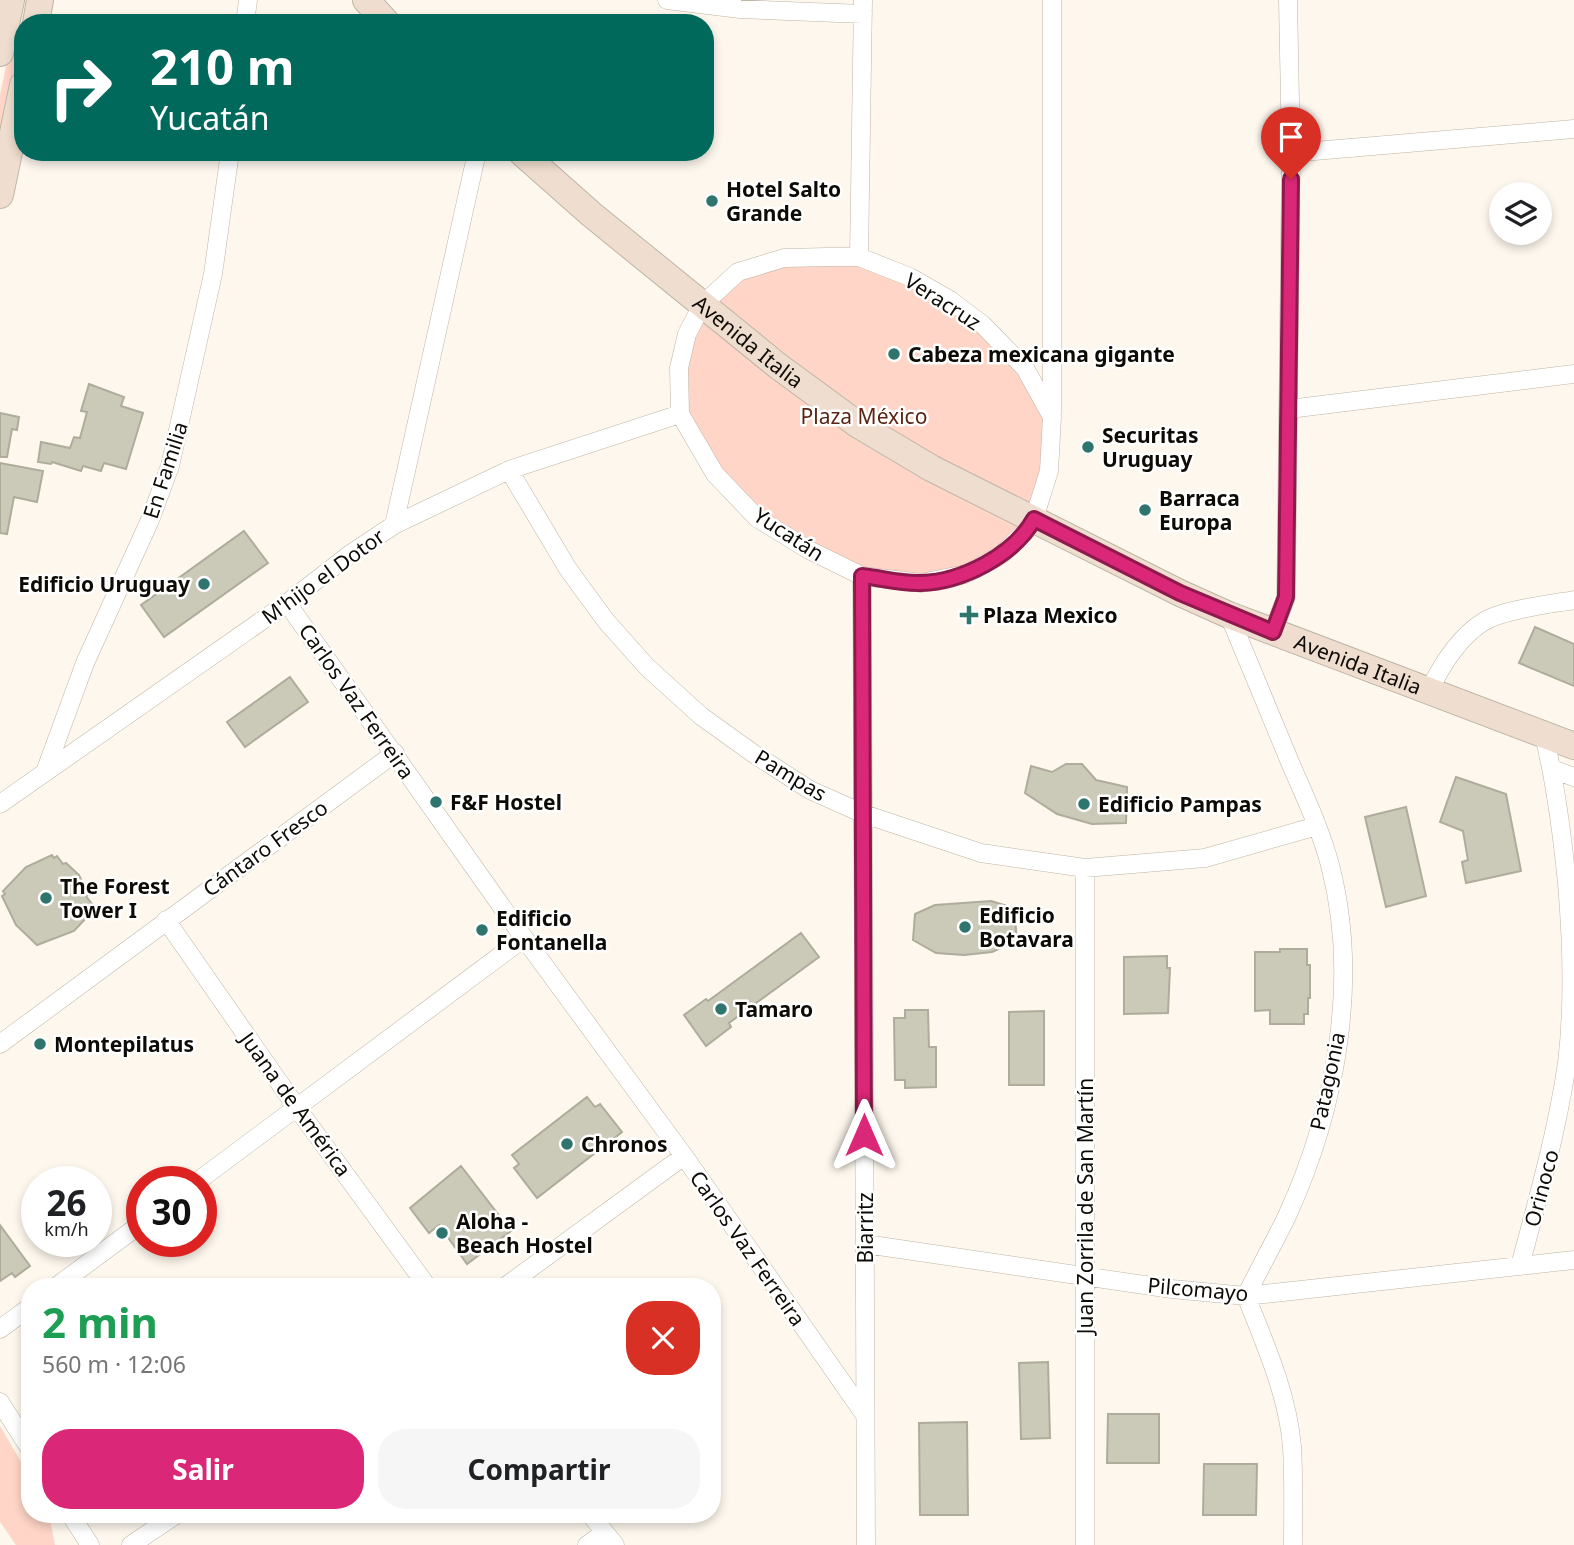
<!DOCTYPE html>
<html lang="es">
<head>
<meta charset="utf-8">
<style>
	:root { --surface:#fff; --page:#f6f6f6; --text:#202124; --muted:#757577; --accent:#db2777 }
	body { margin:0; font-family:"Noto Sans",sans-serif; background:var(--page); color:var(--text); height:100vh; display:flex; flex-direction:column; font-size:26px; white-space:nowrap }
	* { box-sizing:border-box; margin:0 }
	p { font-size:23px; color:var(--muted) }
	.icon { flex:none; width:38px; height:38px; fill:none; stroke:currentColor; stroke-width:2; stroke-linecap:round; stroke-linejoin:round }
	.map { position:relative; flex:1; overflow:hidden }
	.sheet { position:absolute; left:21px; top:1278px; width:700px; height:245px; display:flex; flex-direction:column; background:var(--surface); border-radius:28px; box-shadow:0 4px 10px #0003 }
	.sheet>* { flex:none }
	.hud { position:absolute; left:14px; top:14px; width:700px; height:147px; border-radius:28px; box-shadow:0 4px 10px #0003; background:#00695c; color:#fff; overflow:hidden }
	.tools { position:absolute; left:1489px; top:182px; display:grid; gap:14px }
	.tools a { display:grid; place-items:center; width:63px; height:63px; border-radius:50%; background:var(--surface); box-shadow:0 4px 10px #0003; font-size:35px }
	.speed { position:absolute; left:21px; top:1166px; display:flex; gap:14px; font-size:35px; font-weight:700; text-align:center }
	.speed>* { display:grid; place-content:center; width:91px; height:91px; border-radius:50%; background:var(--surface); box-shadow:0 4px 10px #0003; line-height:1 }
	.speed small { font-size:18px; font-weight:400 }
	.speed .limit { border:10px solid #d22; background:#fff; color:#111 }
	.pin { position:absolute; display:grid; place-items:center; width:60px; height:60px; color:#fff; margin:-72px -30px; border-radius:50% 50% 50% 0; rotate:-45deg; box-shadow:0 0 7px #0007 }
	.pin .icon { rotate:45deg }
	.me { position:absolute; width:77px; margin:-38px; rotate:0deg; stroke-linejoin:round; filter:drop-shadow(0 0 5px #0008) }
	.turn { display:flex; align-items:center; gap:24px; height:147px; padding:0 21px; font-size:32px }
	.turn .icon { width:91px; height:91px; stroke-width:2.5 }
	.turn b { display:block; font-size:49px; line-height:60px }
	.round { display:grid; place-items:center; flex:none; width:74px; height:74px; border-radius:28px; background:var(--page) }
	.summary { display:flex; align-items:center; justify-content:space-between; height:119px; padding:0 21px }
	h1 { font-size:42px; font-weight:700; line-height:52px; color:#1e9e55 }
	.button { display:flex; gap:14px; margin-top:auto; padding:14px 21px }
	.button a { flex:1; height:80px; border-radius:28px; background:var(--accent); color:#fff; font-size:28px; font-weight:700; line-height:80px; text-align:center }
	.button a+a { background:var(--page); color:var(--text) }
	.map>svg:first-child { display:block }
	.green { fill:#fed5c6 }
	.building { fill:#cbc9b7; stroke:#aeac9a; stroke-width:2 }
	.lines { fill:none; stroke-linecap:round; stroke-linejoin:round }
	.street-casing { stroke:#beb5a5; stroke-width:19 }
	.secondary-casing { stroke:#beb5a5; stroke-width:28 }
	.street { stroke:#fff; stroke-width:18 }
	.secondary { stroke:#efdecf; stroke-width:26 }
	.route-casing { stroke:#8e194d; stroke-width:18 }
	.route { stroke:#db2777; stroke-width:12 }
	.poi-dot { fill:#2d756d; stroke:#fff; stroke-width:2.5 }
	.labels { text-anchor:middle; dominant-baseline:central; stroke-width:5; stroke-linejoin:round; paint-order:stroke }
	.poi-label { font-size:21px; font-weight:bold; fill:#0e0b06; stroke:#fff; text-anchor:start }
	.street-label { font-size:21px; fill:#0e0b06; stroke:#fff }
	.park-label { font-size:21px; fill:#5a2613; stroke:#fff }
</style>
</head>
<body>
<div class="map">
<svg width="1574" height="1545" viewBox="0 0 1574 1545">
	<rect width="100%" height="100%" fill="#fdf7ed"/>
	<path class="green" d="M 13,32 L 23,34 L 0,141 L 0,95 Z
		M 859,257 L 983,325 L 1052,417 L 1034,519 L 966,574 L 862,576 L 757,518 L 680,414 L 687,334 L 738,272 Z
		M 0,1426 L 30,1477 L 30,1514 L 49,1514 L 55,1545 L 16,1545 L 0,1522 Z"/>
	<path class="building" d="M 89,384 L 124,397 L 121,406 L 143,413 L 126,469 L 104,463 L 101,471 L 83,466 L 81,471 L 52,462 L 51,464 L 38,462 L 41,442 L 70,448 L 74,437 L 80,438 L 87,412 L 81,411 Z
		M 0,413 L 19,417 L 17,430 L 12,429 L 7,457 L 0,457 Z
		M 0,463 L 43,471 L 37,502 L 14,497 L 7,534 L 0,533 Z
		M 244,531 L 268,563 L 164,637 L 141,605 Z
		M 1535,627 L 1574,644 L 1574,686 L 1519,663 Z
		M 290,677 L 308,702 L 245,747 L 227,722 Z
		M 1066,764 L 1082,764 L 1096,780 L 1127,787 L 1126,823 L 1092,824 L 1057,814 L 1025,793 L 1031,766 L 1052,772 Z
		M 1456,777 L 1506,794 L 1521,871 L 1466,883 L 1462,862 L 1468,860 L 1463,831 L 1440,822 Z
		M 1406,807 L 1426,896 L 1386,907 L 1365,817 Z
		M 52,855 L 54,858 L 57,856 L 63,864 L 66,863 L 79,875 L 88,894 L 86,896 L 92,904 L 88,907 L 92,912 L 74,931 L 37,945 L 16,925 L 2,896 L 5,894 L 3,891 L 26,867 Z
		M 991,901 L 1014,908 L 1017,941 L 992,952 L 964,955 L 936,953 L 913,940 L 915,914 L 935,905 Z
		M 801,933 L 819,957 L 729,1023 L 731,1027 L 706,1046 L 684,1015 L 706,999 L 708,1001 Z
		M 1280,949 L 1307,949 L 1307,965 L 1310,965 L 1310,998 L 1308,998 L 1308,1014 L 1304,1014 L 1304,1024 L 1270,1024 L 1270,1010 L 1255,1011 L 1255,952 L 1280,952 Z
		M 1167,956 L 1167,968 L 1170,968 L 1168,1013 L 1124,1014 L 1124,957 Z
		M 905,1010 L 928,1010 L 929,1047 L 936,1047 L 936,1087 L 905,1088 L 905,1080 L 895,1080 L 894,1018 L 905,1018 Z
		M 1044,1011 L 1044,1085 L 1009,1085 L 1009,1012 Z
		M 587,1097 L 595,1107 L 600,1104 L 622,1132 L 537,1198 L 514,1168 L 519,1164 L 512,1155 Z
		M 461,1166 L 511,1231 L 467,1264 L 439,1225 L 429,1233 L 410,1208 Z
		M 0,1225 L 30,1266 L 15,1277 L 12,1273 L 0,1281 Z
		M 1048,1362 L 1050,1438 L 1021,1439 L 1019,1363 Z
		M 1108,1414 L 1159,1414 L 1159,1463 L 1107,1463 Z
		M 967,1422 L 968,1515 L 920,1515 L 919,1423 Z
		M 1204,1464 L 1257,1464 L 1256,1515 L 1203,1515 Z"/>
	<g class="lines">
		<defs>
			<path id="street" d="M 667,0 L 740,9 L 863,14
				M 245,23 L 248,0
				M 1291,153 L 1574,129
				M 827,257 L 859,257 L 910,277 L 950,300 L 983,325 L 1025,368 L 1052,417 L 1049,471 L 1034,519 L 1029,528 L 1001,555 L 966,574 L 921,583 L 862,576 L 809,550 L 757,518 L 715,474 L 680,414 L 679,368 L 687,334 L 702,305 L 738,272 L 784,258 Z
				M 859,257 L 863,0
				M 1289,409 L 1574,374
				M 1052,414 L 1052,0
				M 509,470 L 568,569 L 606,621 L 647,667 L 701,716 L 754,754 L 810,790 L 864,814 L 981,853 L 1085,868 L 1205,858 L 1317,826
				M 394,525 L 477,152
				M 862,576 L 866,1545
				M 287,603 L 524,938 L 684,1156 L 865,1415
				M 1229,615 C 1250,666 1271,716 1292,767 C 1306,799 1321,831 1330,865 C 1360,980 1336,1109 1287,1216 C 1274,1243 1259,1269 1246,1296 C 1265,1344 1288,1395 1292,1447 C 1294,1479 1293,1512 1293,1545
				M 1273,632 L 1286,597 L 1291,153 L 1288,0
				M 1429,691 C 1441,666 1458,638 1483,622 C 1501,610 1551,604 1574,600
				M 1552,769 L 1574,777
				M 45,772 L 85,663 L 150,520 L 170,466 L 213,274 L 230,152
				M 0,804 L 287,603 L 349,555 L 394,525 L 509,470 L 680,414
				M 1085,868 L 1085,1545
				M 166,920 L 297,1108 L 427,1286
				M 0,1044 L 395,753
				M 198,1181 L 524,938
				M 865,1244 L 1172,1289 L 1246,1296 L 1574,1260
				M 1520,1266 C 1538,1198 1557,1132 1567,1063 C 1574,1004 1572,942 1567,883 C 1562,833 1556,784 1544,736
				M 57,1286 L 142,1223
				M 506,1286 L 684,1156
				M 0,1329 L 30,1307
				M 0,1402 L 30,1449
				M 70,1514 L 90,1545
				M 590,1514 L 615,1545
				M 131,1545 L 177,1514
				M 587,1545 L 604,1533"/>
			<g id="secondary">
				<path d="M 366,0 L 387,23"/>
				<path d="M 36,23 L 40,0"/>
				<path d="M 0,53 L 11,0"/>
				<path id="s1" d="M 521,152 L 591,214 L 778,366 L 857,424 L 931,468 L 1180,593 L 1229,615 L 1574,746"/>
				<path d="M 0,195 L 23,85"/>
			</g>
		</defs>
		<use href="#street" class="street-casing"/>
		<use href="#secondary" class="secondary-casing"/>
		<use href="#street" class="street"/>
		<use href="#secondary" class="secondary"/>
	</g>
	<g class="lines">
		<defs>
			<path id="route" d="M 864,1135 L 862,576 C 881,578 902,584 921,583 C 962,582 1014,555 1034,519 L 1180,593 L 1273,632 L 1286,597 L 1291,179"/>
		</defs>
		<use href="#route" class="route-casing"/>
		<use href="#route" class="route"/>
	</g>
	<g class="poi-dot">
		<circle cx="712" cy="201" r="7"/>
		<circle cx="894" cy="354" r="7"/>
		<circle cx="1088" cy="447" r="7"/>
		<circle cx="1145" cy="510" r="7"/>
		<circle cx="204" cy="584" r="7"/>
		<path d="M965.5 604.5h7v7h7v7h-7v7h-7v-7h-7v-7h7z"/>
		<circle cx="436" cy="802" r="7"/>
		<circle cx="1084" cy="804" r="7"/>
		<circle cx="46" cy="898" r="7"/>
		<circle cx="965" cy="927" r="7"/>
		<circle cx="482" cy="930" r="7"/>
		<circle cx="721" cy="1009" r="7"/>
		<circle cx="40" cy="1044" r="7"/>
		<circle cx="567" cy="1144" r="7"/>
		<circle cx="442" cy="1233" r="7"/>
	</g>
	<g class="labels">
		<g class="poi-label">
			<text x="726" y="189">Hotel Salto<tspan x="726" dy="24">Grande</tspan></text>
			<text x="908" y="354">Cabeza mexicana gigante</text>
			<text x="1102" y="435">Securitas<tspan x="1102" dy="24">Uruguay</tspan></text>
			<text x="1159" y="498">Barraca<tspan x="1159" dy="24">Europa</tspan></text>
			<text x="190" y="584" text-anchor="end">Edificio Uruguay</text>
			<text x="983" y="615">Plaza Mexico</text>
			<text x="450" y="802">F&amp;F Hostel</text>
			<text x="1098" y="804">Edificio Pampas</text>
			<text x="60" y="886">The Forest<tspan x="60" dy="24">Tower I</tspan></text>
			<text x="979" y="915">Edificio<tspan x="979" dy="24">Botavara</tspan></text>
			<text x="496" y="918">Edificio<tspan x="496" dy="24">Fontanella</tspan></text>
			<text x="735" y="1009">Tamaro</text>
			<text x="54" y="1044">Montepilatus</text>
			<text x="581" y="1144">Chronos</text>
			<text x="456" y="1221">Aloha -<tspan x="456" dy="24">Beach Hostel</tspan></text>
		</g>
		<g class="street-label">
			<text transform="translate(943 301) rotate(33)">Veracruz</text>
			<text stroke="none"><textPath href="#s1" startOffset="296">Avenida Italia</textPath></text>
			<text transform="translate(165 470) rotate(-72)">En Familia</text>
			<text transform="translate(789 534) rotate(33)">Yucatán</text>
			<text transform="translate(323 576) rotate(-36)">M'hijo el Dotor</text>
			<text stroke="none"><textPath href="#s1" startOffset="989">Avenida Italia</textPath></text>
			<text transform="translate(357 701) rotate(55)">Carlos Vaz Ferreira</text>
			<text transform="translate(791 775) rotate(31)">Pampas</text>
			<text transform="translate(265 848) rotate(-36)">Cántaro Fresco</text>
			<text transform="translate(1327 1081) rotate(-78)">Patagonia</text>
			<text transform="translate(296 1104) rotate(54)">Juana de América</text>
			<text transform="translate(1541 1188) rotate(-75)">Orinoco</text>
			<text transform="translate(1085 1206) rotate(-90)">Juan Zorrila de San Martín</text>
			<text transform="translate(865 1228) rotate(-90)">Biarritz</text>
			<text transform="translate(748 1248) rotate(55)">Carlos Vaz Ferreira</text>
			<text transform="translate(1198 1289) rotate(5)">Pilcomayo</text>
		</g>
		<g class="park-label">
			<text x="864" y="416">Plaza México</text>
		</g>
	</g>
</svg>
<div class="tools">
<a><svg class="icon" aria-label="layers" viewBox="0 0 24 24"><path d="M12 4l9 5-9 5-9-5zM3 14l9 5 9-5"/></svg></a>
</div>
<div class="speed"><div>26<small>km/h</small></div><div class="limit">30</div></div>
<div class="pin" style="left:1291px;top:179px;background:#d93025"><svg class="icon" aria-label="arrive" viewBox="0 0 24 24"><path d="M6 21V4h12l-3 4 3 4H6"/></svg></div>
<svg class="me" style="left:864px;top:1135px" viewBox="-20 -20 40 40"><path d="M0-17L14 15 0 8-14 15z" fill="#db2777" stroke="#fff" stroke-width="4"/></svg>
<div class="hud">
<div class="turn"><svg class="icon" aria-label="right" viewBox="0 0 24 24"><path d="M7 20v-9h11M14 6l5 5-5 5"/></svg><div><b>210 m</b>Yucatán</div></div>
</div>
<section class="sheet">
<div class="summary"><div><h1>2 min</h1><p>560 m · 12:06</p></div><a class="round" style="background:#d93025;color:#fff"><svg class="icon" aria-label="close" viewBox="0 0 24 24"><path d="M6 6l12 12M18 6L6 18"/></svg></a></div>
<div class="button"><a>Salir</a><a>Compartir</a></div>
</section>
</div>
</body>
</html>
